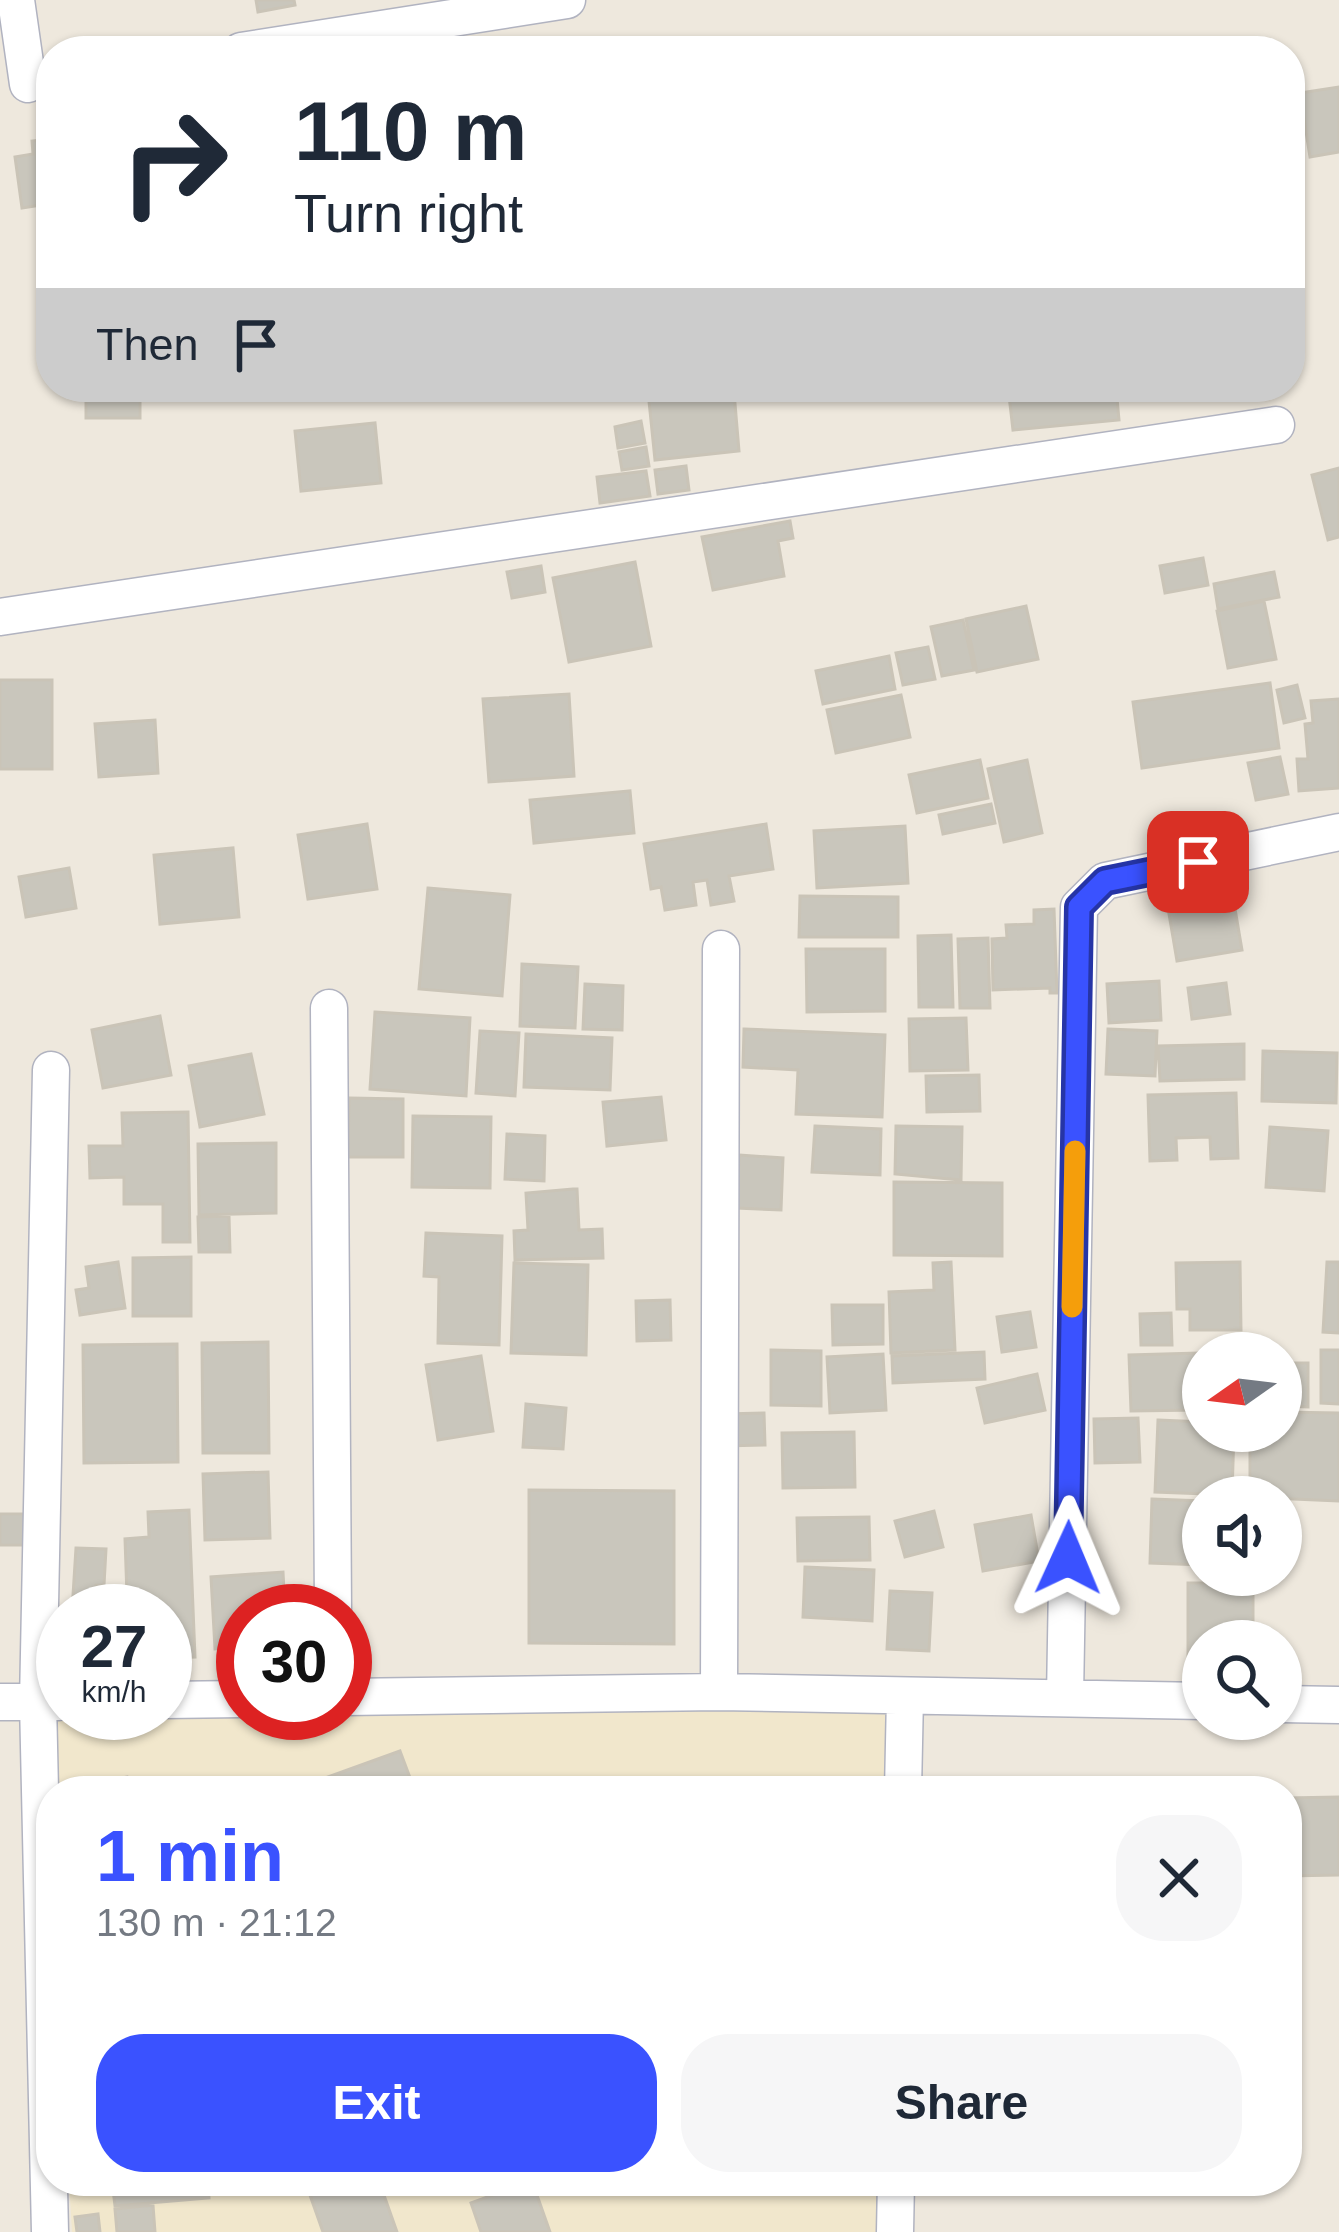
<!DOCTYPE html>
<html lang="en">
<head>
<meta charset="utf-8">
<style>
	:root { --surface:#fff; --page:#f6f6f7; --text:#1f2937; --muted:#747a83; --accent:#3a52ff }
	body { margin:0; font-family:Helvetica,sans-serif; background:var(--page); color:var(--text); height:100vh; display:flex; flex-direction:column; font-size:45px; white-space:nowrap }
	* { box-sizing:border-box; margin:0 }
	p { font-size:39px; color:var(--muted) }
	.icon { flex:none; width:66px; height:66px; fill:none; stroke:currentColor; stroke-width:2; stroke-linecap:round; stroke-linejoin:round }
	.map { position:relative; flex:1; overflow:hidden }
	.side { position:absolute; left:36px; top:1776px; width:1266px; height:420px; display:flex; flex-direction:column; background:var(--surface); border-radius:48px; box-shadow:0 3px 9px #0004 }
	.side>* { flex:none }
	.guide { position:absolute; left:36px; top:36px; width:1269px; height:366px; border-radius:48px; box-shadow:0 3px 9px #0004; background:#fff; color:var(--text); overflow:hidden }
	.needle { width:78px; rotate:256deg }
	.tools { position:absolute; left:1182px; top:1332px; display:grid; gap:24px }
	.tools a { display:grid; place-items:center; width:120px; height:120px; border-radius:50%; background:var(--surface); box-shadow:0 3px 9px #0004; font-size:60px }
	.speed { position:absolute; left:36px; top:1584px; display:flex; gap:24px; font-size:60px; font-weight:700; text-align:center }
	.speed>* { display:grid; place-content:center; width:156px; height:156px; border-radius:50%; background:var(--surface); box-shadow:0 3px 9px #0004; line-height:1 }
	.speed small { font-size:30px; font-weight:400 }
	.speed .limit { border:18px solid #d22; background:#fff; color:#111 }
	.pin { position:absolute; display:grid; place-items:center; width:102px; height:102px; color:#fff; margin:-51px; border-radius:24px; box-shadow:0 6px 18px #0006 }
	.me { position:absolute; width:132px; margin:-66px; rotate:1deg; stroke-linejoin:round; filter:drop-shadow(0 0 9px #0008) }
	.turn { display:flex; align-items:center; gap:42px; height:252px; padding:0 60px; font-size:54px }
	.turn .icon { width:156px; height:156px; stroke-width:2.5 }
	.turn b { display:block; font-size:84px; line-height:102px }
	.then { display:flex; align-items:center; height:114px; padding:0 60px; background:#0003; gap:24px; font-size:45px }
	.round { display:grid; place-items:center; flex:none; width:126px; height:126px; border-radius:48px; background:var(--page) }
	.headline { display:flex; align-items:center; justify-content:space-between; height:204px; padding:0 60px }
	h1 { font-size:72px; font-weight:700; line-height:90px; color:var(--accent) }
	.cta { display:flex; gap:24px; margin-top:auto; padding:24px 60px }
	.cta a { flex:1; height:138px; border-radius:48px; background:var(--accent); color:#fff; font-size:48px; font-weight:700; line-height:138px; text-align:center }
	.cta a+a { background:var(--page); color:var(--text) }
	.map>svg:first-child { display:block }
	.education { fill:#f1e7cc }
	.building { fill:#c9c6bc; stroke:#cac4b7; stroke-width:3 }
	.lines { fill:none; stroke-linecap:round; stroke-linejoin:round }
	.minor-casing { stroke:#b1b3c0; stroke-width:39 }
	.minor { stroke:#fff; stroke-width:36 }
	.route-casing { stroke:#2635a6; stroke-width:30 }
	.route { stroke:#3a52ff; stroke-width:21 }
	.slow { stroke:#f59e0b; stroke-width:21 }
</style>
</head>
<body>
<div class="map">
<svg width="1339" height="2232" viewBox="0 0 1339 2232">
	<rect width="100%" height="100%" fill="#eee8dd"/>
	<path class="education" d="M 905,1696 L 903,1791 L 51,1791 L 38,1702 L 63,1713 L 345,1713 Z
		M 69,2181 L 896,2181 L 895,2232 L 72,2232 Z"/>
	<path class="building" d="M 256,0 L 294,0 L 295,5 L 258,12 Z
		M 1339,87 L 1339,152 L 1310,157 L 1300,93 Z
		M 51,139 L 51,237 L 44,238 L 41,205 L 22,208 L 15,157 L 33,154 L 32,141 Z
		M 86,387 L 140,387 L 140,418 L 86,418 Z
		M 1008,387 L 1116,387 L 1119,420 L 1013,430 Z
		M 734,392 L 739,451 L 655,460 L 649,401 Z
		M 641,421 L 645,443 L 618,448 L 615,427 Z
		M 375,423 L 381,483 L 301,491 L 295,431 Z
		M 646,447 L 649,466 L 622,470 L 619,452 Z
		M 686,466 L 689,490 L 658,494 L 655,470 Z
		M 1339,468 L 1339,537 L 1328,540 L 1312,475 Z
		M 646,471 L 650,496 L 600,503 L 597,477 Z
		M 790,521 L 793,538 L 778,541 L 784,576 L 713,590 L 702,537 Z
		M 1203,558 L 1208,585 L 1165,593 L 1160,566 Z
		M 635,562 L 651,646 L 569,662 L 553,578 Z
		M 541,566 L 545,592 L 512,598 L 507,572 Z
		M 1274,572 L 1279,597 L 1218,609 L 1214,584 Z
		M 1264,601 L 1276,659 L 1228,668 L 1217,611 Z
		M 1026,606 L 1038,659 L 977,672 L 966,619 Z
		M 963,620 L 974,670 L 942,676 L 931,627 Z
		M 928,647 L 935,679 L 903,685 L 896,653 Z
		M 889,656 L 895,689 L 823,704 L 816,671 Z
		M 0,680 L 52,680 L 52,769 L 0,769 Z
		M 1270,683 L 1279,748 L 1142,768 L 1133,702 Z
		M 1297,685 L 1305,718 L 1284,723 L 1277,690 Z
		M 569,694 L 574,776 L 489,782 L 483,699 Z
		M 901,695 L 910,737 L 836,753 L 827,710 Z
		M 1339,699 L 1339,788 L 1299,791 L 1297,759 L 1308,759 L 1305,724 L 1313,723 L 1311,701 Z
		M 155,720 L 158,773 L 99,777 L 95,724 Z
		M 1280,757 L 1288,794 L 1256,800 L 1248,763 Z
		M 980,760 L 988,798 L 917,813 L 909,775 Z
		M 1027,760 L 1042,833 L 1004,842 L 988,769 Z
		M 630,791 L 634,833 L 534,843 L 530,800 Z
		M 991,804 L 995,823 L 943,834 L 939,815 Z
		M 367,824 L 377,889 L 308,899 L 298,835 Z
		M 766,824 L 773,869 L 729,876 L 734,901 L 711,905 L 707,880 L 693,882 L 696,905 L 665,910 L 661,887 L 651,889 L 644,844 Z
		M 905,826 L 908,883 L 817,888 L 814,831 Z
		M 233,848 L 239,917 L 160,924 L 154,855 Z
		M 69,868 L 76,908 L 26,917 L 19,877 Z
		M 428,888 L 510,895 L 502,996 L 419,989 Z
		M 800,896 L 898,897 L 898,937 L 799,937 Z
		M 1233,897 L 1242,950 L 1177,961 L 1168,908 Z
		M 1054,909 L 1057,993 L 1050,993 L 1050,988 L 993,990 L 992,939 L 1007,938 L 1006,925 L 1034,924 L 1034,910 Z
		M 951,935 L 953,1007 L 919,1007 L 918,936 Z
		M 988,938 L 990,1008 L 960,1008 L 958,939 Z
		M 806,949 L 885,949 L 885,1011 L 807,1012 Z
		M 522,964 L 578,967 L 575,1028 L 520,1026 Z
		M 1159,981 L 1161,1020 L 1109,1023 L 1107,984 Z
		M 1226,983 L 1230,1014 L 1192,1019 L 1188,988 Z
		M 585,984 L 623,986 L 622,1030 L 583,1029 Z
		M 375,1012 L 470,1018 L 466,1096 L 370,1089 Z
		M 160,1016 L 171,1075 L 103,1088 L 92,1030 Z
		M 966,1018 L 968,1070 L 910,1071 L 909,1019 Z
		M 744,1029 L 885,1035 L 882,1117 L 796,1114 L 798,1070 L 743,1067 Z
		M 1108,1029 L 1157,1031 L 1155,1076 L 1106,1074 Z
		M 480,1031 L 519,1033 L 515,1096 L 476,1093 Z
		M 526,1034 L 612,1038 L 610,1090 L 524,1087 Z
		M 1244,1044 L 1244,1079 L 1160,1081 L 1158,1046 Z
		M 1263,1051 L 1337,1053 L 1336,1103 L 1262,1101 Z
		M 251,1054 L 264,1114 L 200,1127 L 189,1066 Z
		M 979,1075 L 980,1111 L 927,1112 L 926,1076 Z
		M 1236,1093 L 1238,1158 L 1211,1159 L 1210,1137 L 1176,1138 L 1177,1160 L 1150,1161 L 1148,1095 Z
		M 661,1097 L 666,1140 L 607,1146 L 603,1102 Z
		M 349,1098 L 403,1099 L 403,1157 L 348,1157 Z
		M 188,1112 L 190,1242 L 163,1242 L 163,1204 L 124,1204 L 124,1177 L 90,1178 L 89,1146 L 123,1146 L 122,1113 Z
		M 413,1116 L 491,1117 L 490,1188 L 412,1187 Z
		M 815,1126 L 881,1129 L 880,1175 L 812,1172 Z
		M 896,1126 L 962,1127 L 961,1180 L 895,1174 Z
		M 1270,1127 L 1328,1131 L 1324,1191 L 1266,1187 Z
		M 507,1134 L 545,1136 L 544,1181 L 505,1179 Z
		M 276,1143 L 276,1213 L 199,1215 L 198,1144 Z
		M 739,1155 L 783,1158 L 781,1210 L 737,1208 Z
		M 894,1182 L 1002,1183 L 1002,1256 L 894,1255 Z
		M 573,1189 L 577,1189 L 579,1230 L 602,1229 L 603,1258 L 515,1260 L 514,1231 L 528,1230 L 526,1193 Z
		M 229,1216 L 230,1252 L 199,1252 L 198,1217 Z
		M 426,1233 L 502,1236 L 499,1345 L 438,1343 L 439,1277 L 424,1276 Z
		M 191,1257 L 191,1316 L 133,1316 L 133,1258 Z
		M 118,1262 L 125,1308 L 80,1315 L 76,1290 L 89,1288 L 86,1267 Z
		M 951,1262 L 955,1350 L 891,1353 L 889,1292 L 934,1290 L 933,1263 Z
		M 1240,1262 L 1241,1330 L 1190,1330 L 1190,1309 L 1177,1309 L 1176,1263 Z
		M 1327,1262 L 1339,1262 L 1339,1333 L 1323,1332 Z
		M 514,1263 L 588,1265 L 586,1355 L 511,1353 Z
		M 670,1300 L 671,1340 L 637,1341 L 636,1301 Z
		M 832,1305 L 883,1305 L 883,1344 L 833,1345 Z
		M 1030,1312 L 1036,1347 L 1002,1352 L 997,1317 Z
		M 1171,1313 L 1172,1345 L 1141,1345 L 1140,1314 Z
		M 268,1342 L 269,1453 L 203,1453 L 202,1343 Z
		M 177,1344 L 178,1462 L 84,1463 L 83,1345 Z
		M 771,1350 L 821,1351 L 821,1406 L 771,1405 Z
		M 1321,1350 L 1339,1350 L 1339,1404 L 1321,1403 Z
		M 984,1352 L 985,1379 L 893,1383 L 892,1356 Z
		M 1198,1353 L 1199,1410 L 1131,1411 L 1129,1355 Z
		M 883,1354 L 886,1410 L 830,1413 L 827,1357 Z
		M 481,1356 L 493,1431 L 438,1440 L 426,1365 Z
		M 1281,1363 L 1308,1363 L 1308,1407 L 1281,1406 Z
		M 1037,1374 L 1045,1410 L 985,1423 L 977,1388 Z
		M 526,1404 L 566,1408 L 563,1449 L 523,1447 Z
		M 1281,1412 L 1339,1413 L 1339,1501 L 1250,1497 L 1250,1431 L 1281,1431 Z
		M 764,1413 L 765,1445 L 724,1446 L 724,1414 Z
		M 1138,1418 L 1140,1462 L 1095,1463 L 1094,1419 Z
		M 1158,1420 L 1203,1422 L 1203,1431 L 1234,1431 L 1232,1495 L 1155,1492 Z
		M 854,1432 L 855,1487 L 783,1488 L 782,1433 Z
		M 268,1472 L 270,1538 L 205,1540 L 203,1474 Z
		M 529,1490 L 674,1491 L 674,1644 L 529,1643 Z
		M 1152,1499 L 1203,1501 L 1203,1565 L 1150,1563 Z
		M 189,1510 L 195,1657 L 165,1658 L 165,1611 L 151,1611 L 151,1595 L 127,1596 L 125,1539 L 149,1537 L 148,1512 Z
		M 934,1511 L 943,1547 L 905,1557 L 895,1521 Z
		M 0,1514 L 34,1514 L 34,1545 L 0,1545 Z
		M 1031,1515 L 1039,1561 L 983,1571 L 975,1525 Z
		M 869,1517 L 870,1560 L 798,1561 L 797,1518 Z
		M 76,1548 L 106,1549 L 104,1585 L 96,1585 L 95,1611 L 72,1611 Z
		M 805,1567 L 874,1570 L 872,1621 L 803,1617 Z
		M 283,1572 L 285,1611 L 243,1611 L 243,1647 L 215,1649 L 211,1577 Z
		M 1188,1583 L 1253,1583 L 1253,1641 L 1203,1641 L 1203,1657 L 1188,1657 Z
		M 890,1591 L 932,1593 L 929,1651 L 887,1649 Z
		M 400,1751 L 415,1791 L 289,1791 Z
		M 127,1777 L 130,1791 L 92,1791 L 91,1784 Z
		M 165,1782 L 224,1783 L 224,1791 L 165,1791 Z
		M 671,1782 L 732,1782 L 732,1791 L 671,1791 Z
		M 657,1784 L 657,1791 L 520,1791 L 520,1786 Z
		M 1339,1797 L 1339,1875 L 1287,1876 L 1287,1798 Z
		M 112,2181 L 208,2181 L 209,2198 L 115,2206 Z
		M 305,2181 L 379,2181 L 397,2232 L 323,2232 Z
		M 532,2181 L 550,2232 L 481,2232 L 471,2203 Z
		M 153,2205 L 155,2232 L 117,2232 L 115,2209 Z
		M 98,2214 L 100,2232 L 77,2232 L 75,2217 Z"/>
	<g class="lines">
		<defs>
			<path id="minor" d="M 16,0 L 28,84
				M 241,51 L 567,0
				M 0,617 L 1276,425
				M 329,1008 L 333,1611
				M 719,1692 L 721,949
				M 345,1697 L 719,1692 L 1203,1701
				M 1065,1697 L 1079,907 L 1105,881 L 1339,832
				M 165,1700 L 243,1699
				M 0,1702 L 59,1702
				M 1281,1704 L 1339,1705
				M 903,1791 L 905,1696
				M 50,2232 L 38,1702 L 51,1070
				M 895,2232 L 896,2181"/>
		</defs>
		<use href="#minor" class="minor-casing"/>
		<use href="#minor" class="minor"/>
	</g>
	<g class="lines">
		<defs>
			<path id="route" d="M 1068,1558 L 1079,907 L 1105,881 L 1198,862"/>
		</defs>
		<use href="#route" class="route-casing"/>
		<use href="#route" class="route"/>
		<path class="slow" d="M 1072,1307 L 1075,1151"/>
	</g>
</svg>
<div class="tools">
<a><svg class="needle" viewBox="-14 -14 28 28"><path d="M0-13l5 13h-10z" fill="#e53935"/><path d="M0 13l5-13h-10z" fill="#747a83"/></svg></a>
<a><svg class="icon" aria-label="sound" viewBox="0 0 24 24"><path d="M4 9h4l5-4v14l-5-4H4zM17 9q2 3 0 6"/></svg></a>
<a><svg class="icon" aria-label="search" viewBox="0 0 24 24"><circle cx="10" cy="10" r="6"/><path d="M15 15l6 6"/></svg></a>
</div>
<div class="speed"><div>27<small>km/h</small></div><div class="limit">30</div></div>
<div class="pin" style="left:1198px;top:862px;background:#d93025"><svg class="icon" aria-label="arrive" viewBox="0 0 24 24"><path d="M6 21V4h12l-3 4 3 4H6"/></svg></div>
<svg class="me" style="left:1068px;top:1558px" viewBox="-20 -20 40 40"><path d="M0-17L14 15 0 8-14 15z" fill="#3a52ff" stroke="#fff" stroke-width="4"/></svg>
<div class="guide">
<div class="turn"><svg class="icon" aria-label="right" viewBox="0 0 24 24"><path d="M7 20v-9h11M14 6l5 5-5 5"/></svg><div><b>110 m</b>Turn right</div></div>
<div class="then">Then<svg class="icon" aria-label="arrive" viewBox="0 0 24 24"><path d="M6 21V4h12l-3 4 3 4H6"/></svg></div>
</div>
<section class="side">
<div class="headline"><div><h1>1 min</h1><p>130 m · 21:12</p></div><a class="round"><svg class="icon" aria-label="close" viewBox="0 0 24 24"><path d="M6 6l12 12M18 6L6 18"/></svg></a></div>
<div class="cta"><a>Exit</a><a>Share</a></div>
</section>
</div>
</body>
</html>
